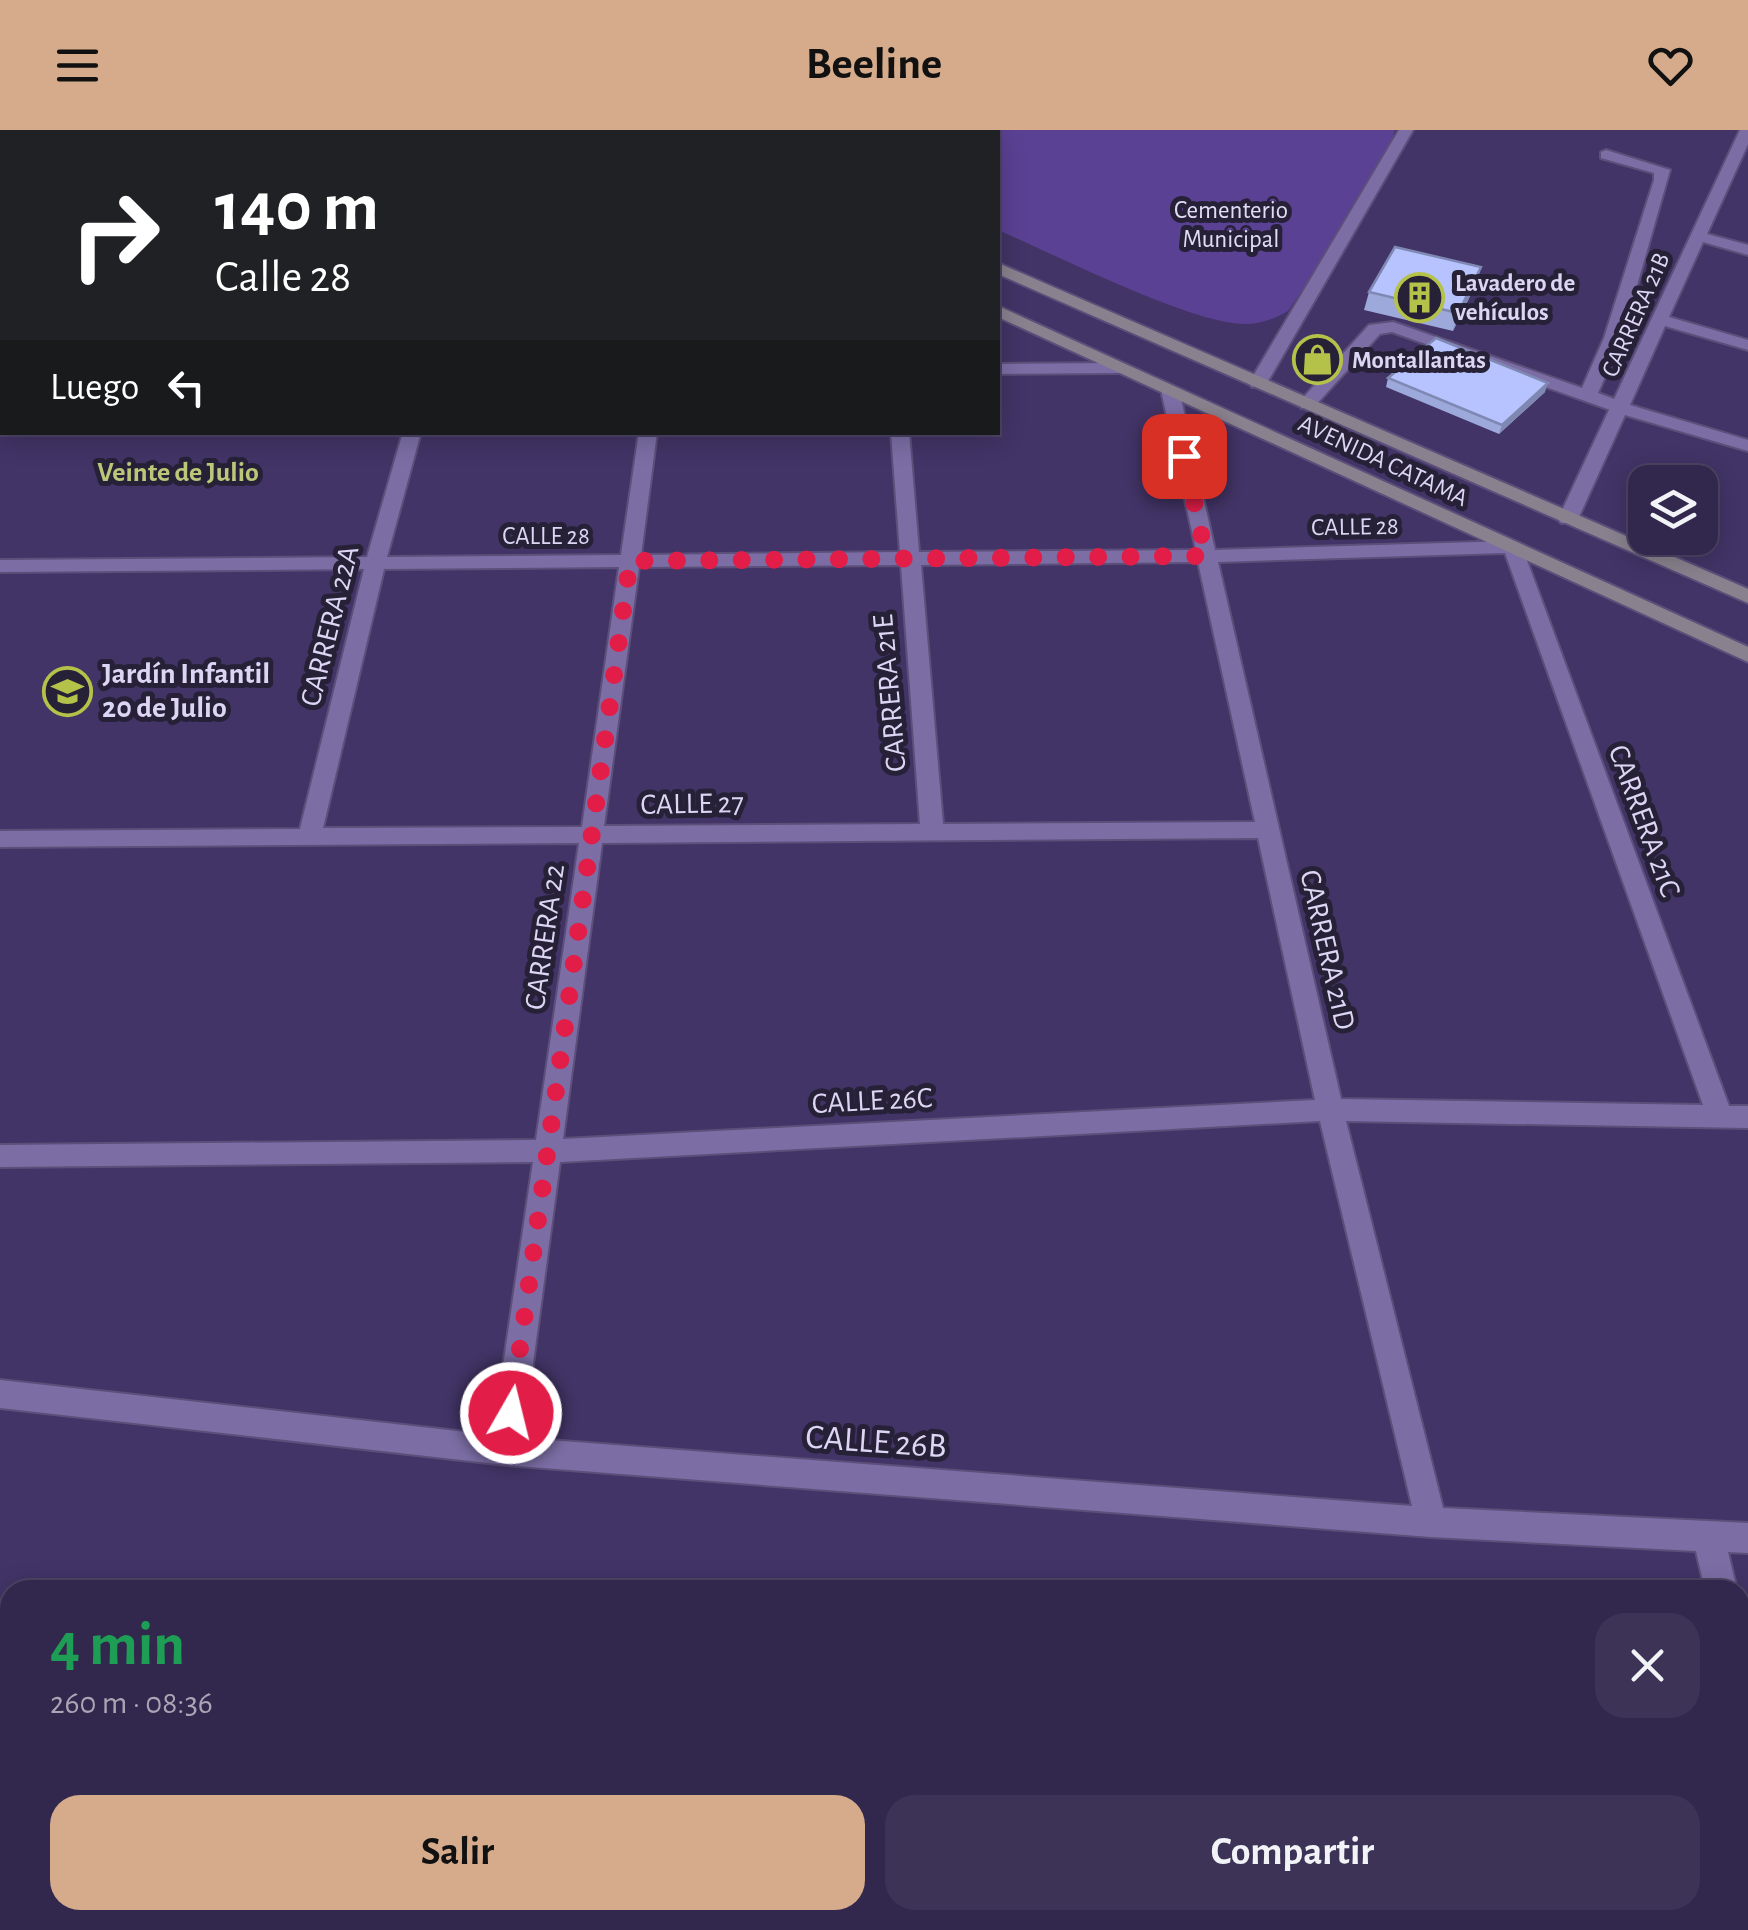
<!DOCTYPE html>
<html lang="es">
<head>
<meta charset="utf-8">
<style>
	:root { --surface:#32274c; --page:#3d3356; --text:#f1f3f6; --muted:#a8a5b5; --line:#4d4464; --accent:#d6ab8b }
	body { margin:0; font-family:"Alegreya Sans",sans-serif; background:var(--page); color:var(--text); height:100vh; display:flex; flex-direction:column; font-size:38px; white-space:nowrap }
	* { box-sizing:border-box; margin:0 }
	p { font-size:32px; color:var(--muted) }
	.icon { flex:none; width:55px; height:55px; fill:none; stroke:currentColor; stroke-width:2; stroke-linecap:round; stroke-linejoin:round }
	.map { position:relative; flex:1; overflow:hidden }
	.drawer { position:absolute; left:0px; top:1450px; width:1750px; height:350px; display:flex; flex-direction:column; background:var(--surface); border-radius:30px 30px 0 0; box-shadow:0 5px 25px #0003,0 0 0 2px var(--line) }
	.drawer>* { flex:none }
	.top-card { position:absolute; left:0px; top:0px; width:1000px; height:305px; box-shadow:0 5px 25px #0003,0 0 0 2px var(--line); background:#202124; color:#fff; overflow:hidden }
	.buttons { position:absolute; left:1628px; top:335px; display:grid; gap:20px }
	.buttons a { display:grid; place-items:center; width:90px; height:90px; border-radius:20px; background:var(--surface); box-shadow:0 5px 25px #0003,0 0 0 2px var(--line); font-size:50px }
	.pin { position:absolute; display:grid; place-items:center; width:85px; height:85px; color:#fff; margin:-42px; border-radius:20px; box-shadow:0 5px 15px #0006 }
	.me { position:absolute; width:110px; margin:-55px; rotate:8deg; stroke-linejoin:round; filter:drop-shadow(0 0 8px #0008) }
	.turn { display:flex; align-items:center; gap:35px; height:210px; padding:0 50px; font-size:45px }
	.turn .icon { width:130px; height:130px; stroke-width:2.5 }
	.turn b { display:block; font-size:70px; line-height:85px }
	.then { display:flex; align-items:center; height:95px; padding:0 50px; background:#0003; gap:20px; font-size:38px }
	.round { display:grid; place-items:center; flex:none; width:105px; height:105px; border-radius:30px; background:var(--page) }
	.headline { display:flex; align-items:center; justify-content:space-between; height:170px; padding:0 50px }
	h1 { font-size:60px; font-weight:600; line-height:75px; color:#1e9e55 }
	.button { display:flex; gap:20px; margin-top:auto; padding:20px 50px }
	.button a { flex:1; height:115px; border-radius:30px; background:var(--accent); color:#111; font-size:40px; font-weight:600; line-height:115px; text-align:center }
	.button a+a { background:var(--page); color:var(--text) }
	header { display:flex; justify-content:space-between; align-items:center; height:130px; padding:0 50px; background:var(--accent); color:#111; font-size:45px; font-weight:600 }
	.map>svg:first-child { display:block }
	.green { fill:#5b4193 }
	.lines { fill:none; stroke-linecap:round; stroke-linejoin:round }
	.service-casing { stroke:#5c4f7a; stroke-width:4 }
	.minor-casing { stroke:#5c4f7a; stroke-width:4 }
	.secondary-casing { stroke:#5c4f7a; stroke-width:4 }
	.service { fill:#7c6ea5; fill-rule:evenodd }
	.minor { fill:#7c6ea5; fill-rule:evenodd }
	.secondary { fill:#89828e; fill-rule:evenodd }
	.wall { fill:#9da8db }
	.shaded-wall { fill:#7f88b2 }
	.building { fill:#b6c3ff; stroke:#7f88b2; stroke-width:2.5 }
	.route { stroke:#e11d48; stroke-width:18; stroke-dasharray:0 32.4 }
	.labels { text-anchor:middle; dominant-baseline:central; stroke-width:10; stroke-linejoin:round; paint-order:stroke }
	.far-park-label { font-size:25px; fill:#e1dcf5; stroke:#272138 }
	.far-poi-label { font-size:25px; font-weight:bold; fill:#dcd6f4; stroke:#272138; text-anchor:start }
	.far-street-label { font-size:25px; fill:#dcd6f4; stroke:#272138 }
	.far-neighbourhood-label { font-size:28px; font-weight:bold; fill:#bcc77a; stroke:#272138 }
	.street-label { font-size:30px; fill:#dcd6f4; stroke:#272138 }
	.poi-label { font-size:30px; font-weight:bold; fill:#dcd6f4; stroke:#272138; text-anchor:start }
	.near-street-label { font-size:35px; fill:#dcd6f4; stroke:#272138 }
</style>
</head>
<body>
<header><svg class="icon" aria-label="menu" viewBox="0 0 24 24"><path d="M4 6h16M4 12h16M4 18h16"/></svg>Beeline<svg class="icon" aria-label="heart" viewBox="0 0 24 24"><path d="M12 20l-8-8c-3-5 5-10 8-4 3-6 11-1 8 4z"/></svg></header>
<div class="map">
<svg width="1748" height="1800" viewBox="0 0 1748 1800">
	<rect width="100%" height="100%" fill="#423466"/>
	<path class="green" d="M 761,0 L 1395,0 L 1393,5 L 1405,9 L 1288,181 C 1274,189 1260,194 1244,194 C 1189,193 1054,124 998,100 L 998,2 Z
		M 734,1790 L 958,1790 L 975,1800 L 729,1800 Z"/>
	<g class="lines">
		<defs>
			<path id="service" d="M 1399,0 L 1413,0 L 1267,253 L 1252,257 L 1249,253 Z
				M 1606,20 L 1670,40 L 1622,208 L 1598,263 L 1628,274 L 1628,282 L 1616,282 L 1392,202 L 1380,204 L 1313,278 L 1301,278 L 1301,270 L 1369,195 L 1393,192 L 1582,258 L 1604,208 L 1654,50 L 1654,43 L 1601,28 L 1601,22 Z"/>
			<path id="minor" d="M 326,0 L 340,0 L 340,2 L 326,2 Z
				M 1740,0 L 1748,0 L 1748,14 L 1707,104 L 1748,115 L 1748,125 L 1703,112 L 1669,187 L 1748,210 L 1748,220 L 1665,196 L 1630,275 L 1748,310 L 1748,321 L 1625,285 L 1578,389 L 1575,393 L 1561,393 L 1558,389 Z
				M 0,15 L 2,15 L 2,23 L 0,23 Z
				M 0,88 L 2,88 L 2,98 L 0,98 Z
				M 998,234 L 1121,233 L 1130,238 L 1121,243 L 998,244 Z
				M 1170,255 L 1179,260 L 1215,420 L 1512,411 L 1522,417 L 1729,976 L 1748,976 L 1748,998 L 1346,991 L 1443,1378 L 1748,1393 L 1748,1423 L 1728,1422 L 1737,1460 L 1705,1460 L 1696,1421 L 1431,1407 L 506,1335 L 0,1278 L 0,1250 L 493,1305 L 533,1032 L 0,1037 L 0,1015 L 536,1010 L 579,713 L 0,717 L 0,701 L 300,699 L 364,439 L 0,442 L 0,430 L 367,427 L 403,302 L 421,302 L 387,427 L 621,425 L 639,302 L 657,302 L 641,425 L 900,422 L 891,302 L 909,302 L 919,422 L 1196,420 L 1161,260 ZM 1505,423 L 1703,975 L 1341,969 L 1218,432 ZM 1198,432 L 1255,692 L 943,694 L 921,435 ZM 901,435 L 920,694 L 604,696 L 639,437 ZM 619,437 L 582,697 L 323,698 L 384,439 ZM 1258,708 L 1315,970 L 563,1009 L 602,713 ZM 1320,991 L 1412,1376 L 523,1308 L 560,1032 Z
				M 1740,1642 L 1748,1645 L 1748,1680 L 1740,1677 Z
				M 1679,1790 L 1715,1790 L 1713,1800 L 1677,1800 Z"/>
			<path id="secondary" d="M 595,0 L 614,0 L 615,2 L 596,2 Z
				M 676,0 L 695,0 L 696,2 L 677,2 Z
				M 998,133 L 1748,459 L 1748,473 L 998,144 Z
				M 998,176 L 1748,517 L 1748,532 L 998,187 Z"/>
		</defs>
		<use href="#service" class="service-casing"/>
		<use href="#minor" class="minor-casing"/>
		<use href="#secondary" class="secondary-casing"/>
		<use href="#service" class="service"/>
		<use href="#minor" class="minor"/>
		<use href="#secondary" class="secondary"/>
	</g>
	<path class="wall" d="M 1481,137 L 1476,154 L 1453,201 L 1364,180 L 1369,162 Z
		M 1388,248 L 1545,262 L 1499,304 L 1386,257 Z"/>
	<path class="shaded-wall" d="M 1481,137 L 1476,154 L 1453,201 L 1458,183 Z
		M 1548,253 L 1545,262 L 1499,304 L 1502,295 Z"/>
	<path class="building" d="M 1395,117 L 1481,137 L 1458,183 L 1369,162 Z
		M 1436,208 L 1548,253 L 1502,295 L 1388,248 Z"/>
	<g class="lines">
		<path class="route" d="M 511,1283 L 630,431 L 1206,426 L 1184,326"/>
	</g>
	<defs>
		<symbol id="building-ring" viewBox="-11 -11 22 22"><circle r="9.5" fill="#272138" stroke="#b4c24a" stroke-width="1.5"/><path d="M-4-6H4V6H1V3H-1V6H-4ZM-2.5-4.3h1.7v1.8h-1.7ZM.8-4.3h1.7v1.8H.8ZM-2.5-1h1.7V.8h-1.7ZM.8-1h1.7V.8H.8Z" fill="#b4c24a"/></symbol>
		<symbol id="shop-ring" viewBox="-11 -11 22 22"><circle r="9.5" fill="#272138" stroke="#b4c24a" stroke-width="1.5"/><path d="M-5-2.5h2.3a2.7 3.5 0 0 1 5.4 0H5L5.5 6h-11ZM-1.5-2.5h3a1.5 2.3 0 0 0-3 0Z" fill="#b4c24a"/></symbol>
		<symbol id="school-ring" viewBox="-11 -11 22 22"><circle r="9.5" fill="#272138" stroke="#b4c24a" stroke-width="1.5"/><path d="M0-5L7-2L0 1L-7-2ZM-4 1L0 2.5L4 1V4Q0 6-4 4Z" fill="#b4c24a"/></symbol>
	</defs>
	<g fill-rule="evenodd">
		<use href="#building-ring" x="1392" y="140" width="55" height="55"/>
		<use href="#shop-ring" x="1290" y="202" width="55" height="55"/>
		<use href="#school-ring" x="40" y="534" width="55" height="55"/>
	</g>
	<g class="labels">
		<g class="far-park-label">
			<text x="1231" y="80">Cementerio<tspan x="1231" dy="29">Municipal</tspan></text>
		</g>
		<g class="far-poi-label">
			<text x="1455" y="153">Lavadero de<tspan x="1455" dy="29">vehículos</tspan></text>
			<text x="1352" y="230">Montallantas</text>
		</g>
		<g class="far-street-label">
			<text transform="translate(1636 185) rotate(-66)">CARRERA 21B</text>
			<text transform="translate(1383 331) rotate(25)">AVENIDA CATAMA</text>
			<text transform="translate(1355 397) rotate(-1)">CALLE 28</text>
			<text x="546" y="406">CALLE 28</text>
		</g>
		<g class="far-neighbourhood-label">
			<text x="178" y="343">Veinte de Julio</text>
		</g>
		<g class="street-label">
			<text transform="translate(330 496) rotate(-76)">CARRERA 22A</text>
			<text transform="translate(890 563) rotate(-95)">CARRERA 21E</text>
			<text transform="translate(692 674) rotate(-1)">CALLE 27</text>
			<text transform="translate(1644 691) rotate(70)">CARRERA 21C</text>
			<text transform="translate(545 807) rotate(-82)">CARRERA 22</text>
			<text transform="translate(1327 820) rotate(77)">CARRERA 21D</text>
			<text transform="translate(872 971) rotate(-3)">CALLE 26C</text>
		</g>
		<g class="poi-label">
			<text x="102" y="544">Jardín Infantil<tspan x="102" dy="34">20 de Julio</tspan></text>
		</g>
		<g class="near-street-label">
			<text transform="translate(876 1312) rotate(4)">CALLE 26B</text>
		</g>
	</g>
</svg>
<div class="buttons">
<a><svg class="icon" aria-label="layers" viewBox="0 0 24 24"><path d="M12 4l9 5-9 5-9-5zM3 14l9 5 9-5"/></svg></a>
</div>
<div class="pin" style="left:1184px;top:326px;background:#d93025"><svg class="icon" aria-label="arrive" viewBox="0 0 24 24"><path d="M6 21V4h12l-3 4 3 4H6"/></svg></div>
<svg class="me" style="left:511px;top:1283px" viewBox="-20 -20 40 40"><circle r="17" fill="#e11d48" stroke="#fff" stroke-width="3"/><path d="M0-11L8 9 0 5-8 9z" fill="#fff"/></svg>
<div class="top-card">
<div class="turn"><svg class="icon" aria-label="right" viewBox="0 0 24 24"><path d="M7 20v-9h11M14 6l5 5-5 5"/></svg><div><b>140 m</b>Calle 28</div></div>
<div class="then">Luego<svg class="icon" aria-label="left" viewBox="0 0 24 24"><path d="M17 20v-9H6M10 6l-5 5 5 5"/></svg></div>
</div>
<section class="drawer">
<div class="headline"><div><h1>4 min</h1><p>260 m · 08:36</p></div><a class="round"><svg class="icon" aria-label="close" viewBox="0 0 24 24"><path d="M6 6l12 12M18 6L6 18"/></svg></a></div>
<div class="button"><a>Salir</a><a>Compartir</a></div>
</section>
</div>
</body>
</html>
